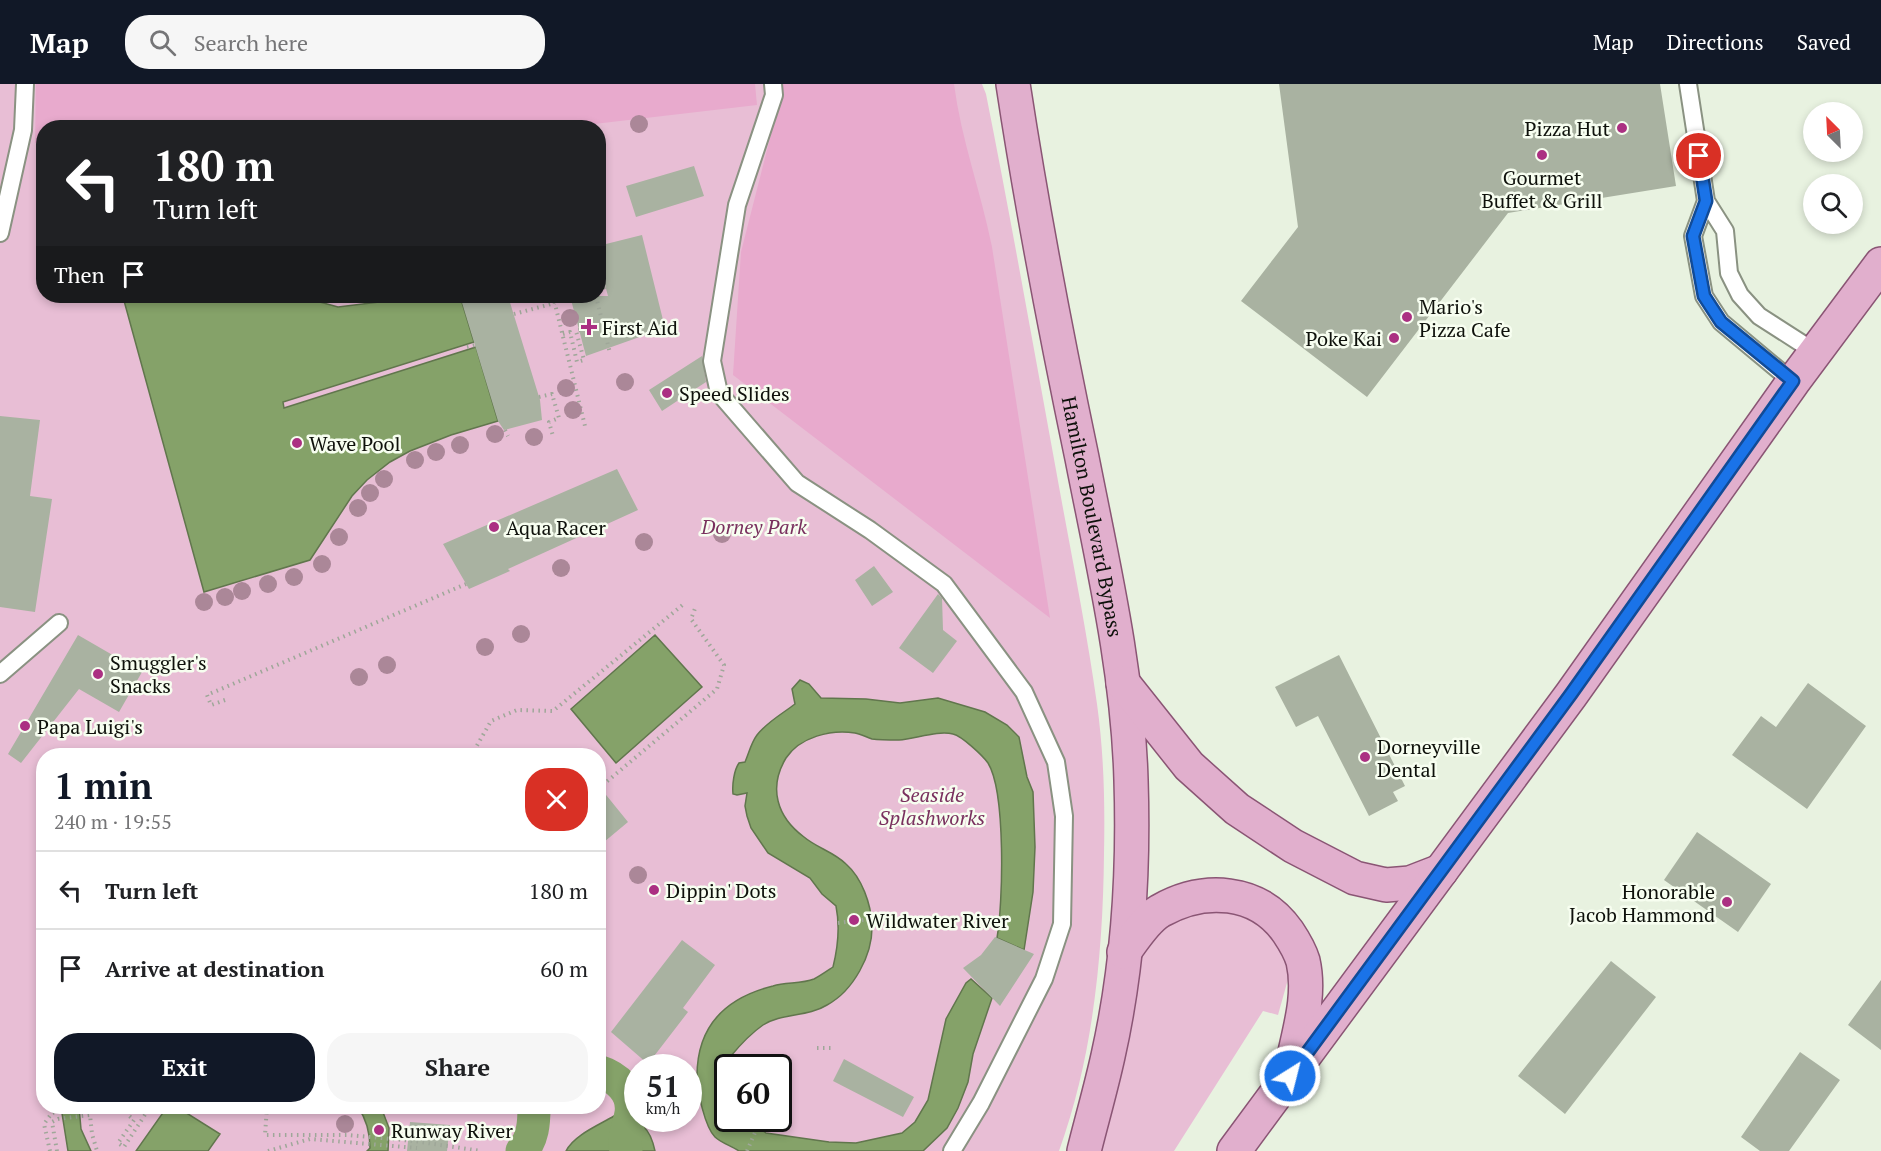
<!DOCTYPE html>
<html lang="en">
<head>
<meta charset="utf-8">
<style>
	:root { --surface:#fff; --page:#f6f6f6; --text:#202124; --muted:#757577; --line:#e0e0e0; --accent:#111827 }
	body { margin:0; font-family:"PT Serif",serif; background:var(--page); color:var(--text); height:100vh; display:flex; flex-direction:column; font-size:22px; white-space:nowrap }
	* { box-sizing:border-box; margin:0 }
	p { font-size:20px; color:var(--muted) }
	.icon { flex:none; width:33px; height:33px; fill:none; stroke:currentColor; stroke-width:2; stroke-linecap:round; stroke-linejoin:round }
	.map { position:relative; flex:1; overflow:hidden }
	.side { position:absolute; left:36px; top:664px; width:570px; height:366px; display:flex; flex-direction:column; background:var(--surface); border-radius:24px; box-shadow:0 3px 9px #0003 }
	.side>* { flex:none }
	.guide { position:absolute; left:36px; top:36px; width:570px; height:183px; border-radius:24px; box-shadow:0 3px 9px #0003; background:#202124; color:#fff; overflow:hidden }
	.needle { width:39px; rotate:336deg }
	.fabs { position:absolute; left:1803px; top:18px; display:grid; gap:12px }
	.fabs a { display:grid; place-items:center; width:60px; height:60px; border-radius:50%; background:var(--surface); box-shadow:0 3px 9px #0003; font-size:30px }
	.speed { position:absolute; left:624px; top:970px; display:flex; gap:12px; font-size:30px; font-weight:700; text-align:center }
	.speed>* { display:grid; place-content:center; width:78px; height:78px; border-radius:50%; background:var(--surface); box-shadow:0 3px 9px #0003; line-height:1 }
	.speed small { font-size:15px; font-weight:400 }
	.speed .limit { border:3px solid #111; border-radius:9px; background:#fff; color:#111 }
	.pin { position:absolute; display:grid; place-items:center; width:51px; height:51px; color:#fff; margin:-26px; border:3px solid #fff; border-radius:50%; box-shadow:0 2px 6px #0007 }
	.me { position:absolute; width:66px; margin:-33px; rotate:36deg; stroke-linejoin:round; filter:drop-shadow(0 0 4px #0008) }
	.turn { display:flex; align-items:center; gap:21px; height:126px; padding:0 18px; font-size:27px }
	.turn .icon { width:78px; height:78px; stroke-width:2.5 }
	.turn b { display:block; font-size:42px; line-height:51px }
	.then { display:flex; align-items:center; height:57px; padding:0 18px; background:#0003; gap:12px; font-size:22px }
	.round { display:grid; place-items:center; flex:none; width:63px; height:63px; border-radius:24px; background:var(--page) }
	.overview { display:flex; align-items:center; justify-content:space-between; height:102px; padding:0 18px }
	h1 { font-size:36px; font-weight:800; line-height:45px; color:var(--accent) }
	.button { display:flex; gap:12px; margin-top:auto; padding:12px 18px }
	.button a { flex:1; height:69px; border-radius:24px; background:var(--accent); color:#fff; font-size:24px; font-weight:800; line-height:69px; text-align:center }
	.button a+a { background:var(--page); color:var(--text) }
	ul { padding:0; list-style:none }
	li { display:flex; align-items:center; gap:18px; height:78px; padding:0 18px; border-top:2px solid var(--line) }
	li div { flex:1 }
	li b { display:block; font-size:22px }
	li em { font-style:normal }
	header { display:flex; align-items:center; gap:36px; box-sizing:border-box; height:84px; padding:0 30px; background:var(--accent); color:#fff }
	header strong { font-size:28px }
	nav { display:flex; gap:33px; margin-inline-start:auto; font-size:21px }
	.search { width:420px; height:54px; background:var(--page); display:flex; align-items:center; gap:15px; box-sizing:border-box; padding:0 21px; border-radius:24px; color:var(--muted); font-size:22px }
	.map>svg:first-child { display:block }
	.green { fill:#e8bed5; fill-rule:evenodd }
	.forest { fill:#e8aacd }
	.water { fill:#85a269; stroke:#61764d; stroke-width:1.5 }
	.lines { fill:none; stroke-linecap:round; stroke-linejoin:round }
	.canal { stroke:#85a269; stroke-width:33 }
	.building { fill:#a9b2a1 }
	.lane-casing { stroke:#8a9282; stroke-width:20 }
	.primary-casing { stroke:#8a5574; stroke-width:36 }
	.path { stroke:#9fa799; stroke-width:4; stroke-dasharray:1.5 4.5; stroke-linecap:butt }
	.lane { stroke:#fff; stroke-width:16 }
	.primary { stroke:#e1afcd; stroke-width:33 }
	.tree { fill:#ab8798 }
	.route-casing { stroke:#114b97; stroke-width:15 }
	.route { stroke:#1a73e8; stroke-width:10 }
	.poi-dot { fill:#ab3082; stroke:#f7fef0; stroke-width:2 }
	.labels { text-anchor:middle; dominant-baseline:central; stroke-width:5; stroke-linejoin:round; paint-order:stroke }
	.poi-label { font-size:20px; fill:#0e110b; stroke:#f7fef0; text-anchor:start }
	.street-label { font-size:20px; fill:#0e110b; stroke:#f7fef0 }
	.park-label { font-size:20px; font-style:italic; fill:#79305e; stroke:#f7fef0 }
</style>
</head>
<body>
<header>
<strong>Map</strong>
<div class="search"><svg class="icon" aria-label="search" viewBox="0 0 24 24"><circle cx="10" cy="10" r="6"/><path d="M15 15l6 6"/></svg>Search here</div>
<nav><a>Map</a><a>Directions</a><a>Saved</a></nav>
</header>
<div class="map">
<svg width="1881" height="1067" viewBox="0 0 1881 1067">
	<rect width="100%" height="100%" fill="#e8f2e0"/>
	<path class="green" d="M 0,0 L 982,0 L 986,10 C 1011,135 1033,261 1056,386 C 1070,464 1086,542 1097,620 C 1104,670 1105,720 1104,770 C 1103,870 1093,973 1059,1067 L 0,1067 ZM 44,44 L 598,44 L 598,212 L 44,212 ZM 44,672 L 598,672 L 598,1023 L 44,1023 ZM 638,984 L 688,984 L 688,1035 L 638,1035 ZM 728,984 L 778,984 L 778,1035 L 728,1035 Z
		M 1203,823 L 1237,828 L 1263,840 L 1283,868 L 1290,888 L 1278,931 L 1263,927 L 1174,1067 L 1100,1067 L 1144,857 L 1169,834 Z"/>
	<path class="forest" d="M 36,0 L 755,0 L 757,21 L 560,44 L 44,44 L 43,58 L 35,59 Z
		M 780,0 L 954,0 C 961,55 981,108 992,163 L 1050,534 L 733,291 L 741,168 L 779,19 Z"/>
	<path class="water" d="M 127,212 L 298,212 L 338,223 L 404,215 L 414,212 L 460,212 L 474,258 L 283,318 L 284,324 L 476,263 L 498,337 L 451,351 L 410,367 L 390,378 L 367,396 L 352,412 L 310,476 L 204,508 L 123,213 Z
		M 655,551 L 702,603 L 616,679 L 571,625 Z
		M 800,596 L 809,600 L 821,614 L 866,615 L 900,619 L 938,614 L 985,628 L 1007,641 L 1019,653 L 1027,693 L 1033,708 L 1035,763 L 1033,808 L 1024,866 L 997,854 C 1003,820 1006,708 988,679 C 983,672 962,652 953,650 C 938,646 915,655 899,656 C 891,656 880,656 872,655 C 866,653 861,650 855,649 C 831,645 800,653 786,674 C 768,704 777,733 804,753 C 817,764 834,768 846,780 C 862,794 871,820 872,841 C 873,871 853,907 827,921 C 808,933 781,929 763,941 C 750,950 740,961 730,973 L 731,984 L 728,984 L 728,1035 L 749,1035 L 766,1049 L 829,1058 L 856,1059 L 902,1049 L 915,1038 L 928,1016 L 946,935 L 966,899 L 971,895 L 992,914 L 973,970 L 968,998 L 958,1024 L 947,1044 L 923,1067 L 739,1067 C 732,1062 721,1059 715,1053 C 705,1043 697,1007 697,992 C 697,942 725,914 773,902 C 786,898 801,900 814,895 C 820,892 827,887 833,883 C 838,863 840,842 836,822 L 822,810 L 810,794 L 768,769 L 751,744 L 747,732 L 745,722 L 747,709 L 737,711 L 733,710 C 732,701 734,686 739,679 L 745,678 C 749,669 751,659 757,651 C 767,638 782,630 795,620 L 792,605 Z
		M 61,1023 L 79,1023 L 81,1045 L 91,1067 L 68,1067 Z
		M 167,1023 L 177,1023 L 220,1050 L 208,1067 L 136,1067 Z
		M 358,1023 L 381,1023 L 389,1044 L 388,1067 L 367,1067 L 370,1064 C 370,1048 367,1036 358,1023 Z
		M 614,1032 C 640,1039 649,1039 655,1067 L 566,1067 C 574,1051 599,1041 614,1032 Z"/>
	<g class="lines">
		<path class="canal" d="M 598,987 C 617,993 634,1008 631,1029 C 629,1042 623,1053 626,1067
			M 522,1067 C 533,1055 534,1039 534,1023"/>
	</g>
	<path class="building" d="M 1279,0 L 1660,0 L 1676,102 L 1508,129 L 1367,313 L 1241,217 L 1298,143 Z
		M 694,82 L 704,112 L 636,133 L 626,102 Z
		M 642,151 L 665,244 L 586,272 L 570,212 L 608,212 L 598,175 L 598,162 Z
		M 460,212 L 508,212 L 540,316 L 542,336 L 504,346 L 498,337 Z
		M 702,272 L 706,298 L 662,327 L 649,306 Z
		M 0,332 L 40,336 L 30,412 L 52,415 L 35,528 L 0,523 Z
		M 617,385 L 638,426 L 508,485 L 510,487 L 469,505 L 443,460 Z
		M 874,482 L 893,508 L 872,522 L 855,496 Z
		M 938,510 L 942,514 L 943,546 L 957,557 L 933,589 L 899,564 Z
		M 78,551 L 142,588 L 119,628 L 79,605 L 21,679 L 8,670 Z
		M 1339,571 L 1405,702 L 1393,708 L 1398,717 L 1369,732 L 1318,632 L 1296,643 L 1275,603 Z
		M 1808,599 L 1866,642 L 1807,725 L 1732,671 L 1761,632 L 1776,643 Z
		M 598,701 L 628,738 L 598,763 Z
		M 1697,748 L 1771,800 L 1738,848 L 1664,796 Z
		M 995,853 L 1034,870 L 1000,922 L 963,884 L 981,871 Z
		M 682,856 L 715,881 L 683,924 L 688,928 L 648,980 L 611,948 Z
		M 1611,877 L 1656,913 L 1565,1030 L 1518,992 Z
		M 1881,896 L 1881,966 L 1848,941 Z
		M 1800,968 L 1840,996 L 1789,1067 L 1760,1067 L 1741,1053 Z
		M 844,975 L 914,1013 L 903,1033 L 833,997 Z
		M 410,1038 L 450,1041 L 447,1067 L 407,1067 Z"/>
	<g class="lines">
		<defs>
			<path id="lane" d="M 773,0 L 774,11 L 737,121 L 712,277 L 719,309 L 797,399 L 870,446 L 944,500 L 1024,608 L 1056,678 L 1064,732 L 1062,840 L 1044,895 L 981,1019 L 952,1067
				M 1688,0 L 1706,117 L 1725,147 L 1729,189 L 1740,211 L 1759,232 L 1815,268
				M 1706,117 L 1693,152 L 1704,212 L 1721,238 L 1793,298
				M 0,149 L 23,46 L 25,0
				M 0,590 L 59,539"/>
			<g id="primary">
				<path id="s1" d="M 1013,0 C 1032,125 1056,250 1082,374 C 1103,481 1128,587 1131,696 C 1134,788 1128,883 1108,972 C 1101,1004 1092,1035 1084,1067"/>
				<path d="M 1123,599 L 1189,682 L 1237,725 L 1293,762 L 1355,794 L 1386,801 L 1410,799 L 1441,787"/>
				<path d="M 1124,868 C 1134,855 1145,836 1160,827 C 1204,802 1258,805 1288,848 C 1294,857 1300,867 1303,877 C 1311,912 1299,947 1292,982"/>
				<path d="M 1234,1067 L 1571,611 L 1793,298 L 1881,180"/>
			</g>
		</defs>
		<use href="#lane" class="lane-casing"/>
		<use href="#primary" class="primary-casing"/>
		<path class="path" d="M 598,205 L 606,203
			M 553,212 L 585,342
			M 596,212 L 610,269
			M 514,230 L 555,219
			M 563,250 L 570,248 L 577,278 L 584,276 L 576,247 L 580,246
			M 467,263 L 475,261
			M 539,313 L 552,310 L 559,334 L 549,338 L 553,352
			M 505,346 L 508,352
			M 225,616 L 211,621 L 207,611 L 466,500
			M 471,672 L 491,637 L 517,626 L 553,627 L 685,519
			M 598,705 L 717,605 L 724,581 L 691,535 L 696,522
			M 838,839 L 892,832
			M 817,964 L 831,964
			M 132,1023 L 127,1030 L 134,1036 L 118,1059 L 124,1063 L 150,1023
			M 267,1023 L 265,1051 L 348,1051 L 414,1057 L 481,1067
			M 50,1067 L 44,1040 L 52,1029 L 86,1023
			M 57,1067 L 52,1038 L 58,1035 L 90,1031 L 92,1050 L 97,1067
			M 268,1067 L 310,1055 L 417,1064
			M 747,1067 L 760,1037"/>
		<use href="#lane" class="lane"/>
		<use href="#primary" class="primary"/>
	</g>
	<g class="tree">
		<circle cx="639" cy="40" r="9"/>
		<circle cx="570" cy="234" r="9"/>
		<circle cx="625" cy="298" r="9"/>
		<circle cx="566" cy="304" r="9"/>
		<circle cx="573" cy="326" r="9"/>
		<circle cx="495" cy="350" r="9"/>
		<circle cx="534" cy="353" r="9"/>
		<circle cx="460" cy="361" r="9"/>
		<circle cx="436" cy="368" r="9"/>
		<circle cx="415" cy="376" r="9"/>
		<circle cx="384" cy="395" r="9"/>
		<circle cx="370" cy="409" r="9"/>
		<circle cx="358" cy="424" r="9"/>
		<circle cx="722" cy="450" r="9"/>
		<circle cx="339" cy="453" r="9"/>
		<circle cx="644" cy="458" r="9"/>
		<circle cx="322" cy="480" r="9"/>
		<circle cx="561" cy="484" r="9"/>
		<circle cx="294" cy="493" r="9"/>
		<circle cx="268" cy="500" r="9"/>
		<circle cx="242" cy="507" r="9"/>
		<circle cx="225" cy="513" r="9"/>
		<circle cx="204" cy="518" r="9"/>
		<circle cx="521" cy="550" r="9"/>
		<circle cx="485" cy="563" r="9"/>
		<circle cx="387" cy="581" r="9"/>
		<circle cx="359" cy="593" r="9"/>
		<circle cx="638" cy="791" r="9"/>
		<circle cx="345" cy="1040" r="9"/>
	</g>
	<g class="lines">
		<defs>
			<path id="route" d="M 1290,992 L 1571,610 L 1793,297 L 1721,238 L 1704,212 L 1693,152 L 1706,117 L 1699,72"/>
		</defs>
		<use href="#route" class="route-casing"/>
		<use href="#route" class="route"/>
	</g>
	<g class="poi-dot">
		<circle cx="1622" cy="44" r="6"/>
		<circle cx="1542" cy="71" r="6"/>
		<circle cx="1407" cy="233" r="6"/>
		<path d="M586 234h6v6h6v6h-6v6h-6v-6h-6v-6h6z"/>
		<circle cx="1394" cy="254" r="6"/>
		<circle cx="667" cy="309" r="6"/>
		<circle cx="297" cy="359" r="6"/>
		<circle cx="494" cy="443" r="6"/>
		<circle cx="98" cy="590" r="6"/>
		<circle cx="25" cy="642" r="6"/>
		<circle cx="1365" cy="673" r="6"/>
		<circle cx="654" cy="806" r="6"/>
		<circle cx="1727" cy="818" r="6"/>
		<circle cx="854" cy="836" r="6"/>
		<circle cx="379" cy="1046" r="6"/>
	</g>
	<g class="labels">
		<g class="poi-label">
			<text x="1610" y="44" text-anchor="end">Pizza Hut</text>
			<text x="1542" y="93" text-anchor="middle">Gourmet<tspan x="1542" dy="23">Buffet &amp; Grill</tspan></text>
			<text x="1419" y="222">Mario's<tspan x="1419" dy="23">Pizza Cafe</tspan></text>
			<text x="602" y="243">First Aid</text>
			<text x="1382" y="254" text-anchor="end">Poke Kai</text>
			<text x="679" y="309">Speed Slides</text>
			<text x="309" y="359">Wave Pool</text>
			<text x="506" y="443">Aqua Racer</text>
			<text x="110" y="578">Smuggler's<tspan x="110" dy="23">Snacks</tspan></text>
			<text x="37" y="642">Papa Luigi's</text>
			<text x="1377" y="662">Dorneyville<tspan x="1377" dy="23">Dental</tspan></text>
			<text x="666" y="806">Dippin' Dots</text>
			<text x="1715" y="807" text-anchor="end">Honorable<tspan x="1715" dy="23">Jacob Hammond</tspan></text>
			<text x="866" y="836">Wildwater River</text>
			<text x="391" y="1046">Runway River</text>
		</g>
		<g class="street-label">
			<text stroke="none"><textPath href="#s1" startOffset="440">Hamilton Boulevard Bypass</textPath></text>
		</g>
		<g class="park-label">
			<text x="754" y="442">Dorney Park</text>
			<text x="932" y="710">Seaside<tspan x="932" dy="23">Splashworks</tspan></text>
		</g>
	</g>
</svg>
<div class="fabs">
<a><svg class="needle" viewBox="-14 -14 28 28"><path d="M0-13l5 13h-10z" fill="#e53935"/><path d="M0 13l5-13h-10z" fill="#757577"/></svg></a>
<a><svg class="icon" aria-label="search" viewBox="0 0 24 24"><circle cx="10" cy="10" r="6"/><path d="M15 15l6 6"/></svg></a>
</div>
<div class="speed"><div>51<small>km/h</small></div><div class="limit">60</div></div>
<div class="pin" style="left:1699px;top:72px;background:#d93025"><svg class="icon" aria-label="arrive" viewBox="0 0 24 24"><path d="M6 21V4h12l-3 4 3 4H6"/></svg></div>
<svg class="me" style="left:1290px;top:992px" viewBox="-20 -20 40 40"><circle r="17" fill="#1a73e8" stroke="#fff" stroke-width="3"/><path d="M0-11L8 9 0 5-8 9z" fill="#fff"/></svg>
<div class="guide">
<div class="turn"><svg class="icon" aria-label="left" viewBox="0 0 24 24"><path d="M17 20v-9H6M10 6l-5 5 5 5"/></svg><div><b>180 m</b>Turn left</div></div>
<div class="then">Then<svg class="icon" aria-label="arrive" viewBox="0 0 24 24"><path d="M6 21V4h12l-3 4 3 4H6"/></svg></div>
</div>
<section class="side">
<div class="overview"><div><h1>1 min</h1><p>240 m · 19:55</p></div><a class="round" style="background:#d93025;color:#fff"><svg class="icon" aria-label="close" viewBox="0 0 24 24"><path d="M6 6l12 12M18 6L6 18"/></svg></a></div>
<ul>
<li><svg class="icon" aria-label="left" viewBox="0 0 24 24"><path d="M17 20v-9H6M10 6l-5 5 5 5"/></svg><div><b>Turn left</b></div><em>180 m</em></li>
<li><svg class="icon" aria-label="arrive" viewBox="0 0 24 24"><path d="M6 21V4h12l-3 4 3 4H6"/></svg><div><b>Arrive at destination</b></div><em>60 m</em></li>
</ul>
<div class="button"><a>Exit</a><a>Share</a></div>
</section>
</div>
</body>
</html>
